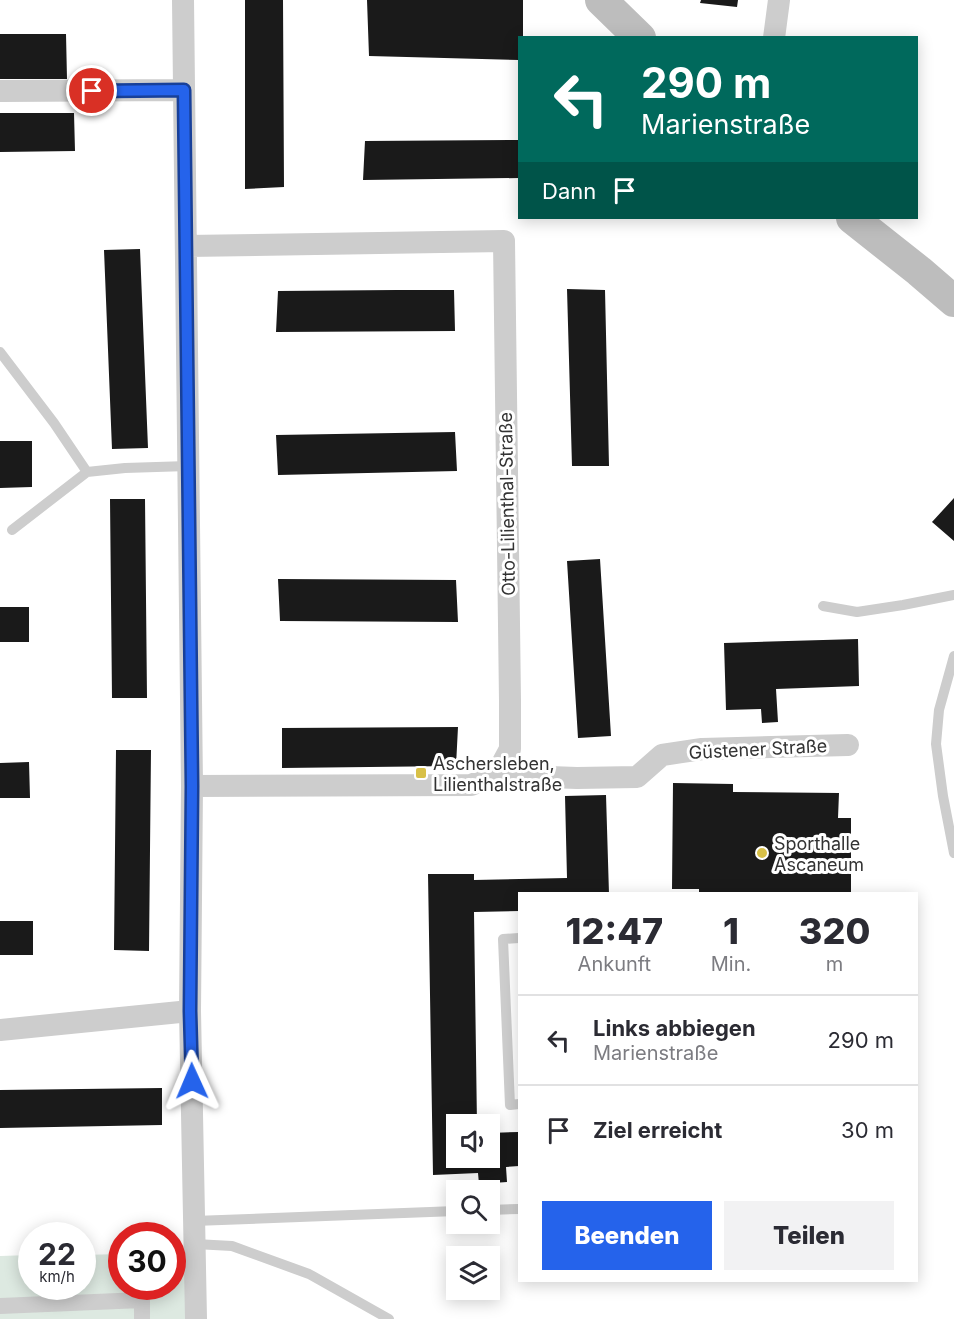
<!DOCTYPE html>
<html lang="de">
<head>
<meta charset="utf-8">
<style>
	:root { --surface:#fff; --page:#f2f2f3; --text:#2b2b33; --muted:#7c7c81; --line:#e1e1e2; --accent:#2563eb }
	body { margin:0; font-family:Inter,sans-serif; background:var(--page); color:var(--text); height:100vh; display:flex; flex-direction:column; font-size:22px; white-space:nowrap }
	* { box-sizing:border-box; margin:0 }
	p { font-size:20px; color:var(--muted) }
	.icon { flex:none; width:33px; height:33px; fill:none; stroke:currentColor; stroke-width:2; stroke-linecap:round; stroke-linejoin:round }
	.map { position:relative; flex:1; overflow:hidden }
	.panel { position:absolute; left:518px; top:892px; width:400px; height:390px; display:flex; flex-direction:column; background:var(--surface); border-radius:0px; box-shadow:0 3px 15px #0003 }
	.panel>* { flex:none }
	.hud { position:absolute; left:518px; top:36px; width:400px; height:183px; border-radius:0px; box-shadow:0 3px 15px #0003; background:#00695c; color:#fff; overflow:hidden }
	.tools { position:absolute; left:446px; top:1114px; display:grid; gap:12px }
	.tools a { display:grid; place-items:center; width:54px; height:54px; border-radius:0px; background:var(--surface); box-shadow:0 3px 15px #0003; font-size:30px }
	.speed { position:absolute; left:18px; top:1222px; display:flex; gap:12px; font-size:30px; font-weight:700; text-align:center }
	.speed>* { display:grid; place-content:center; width:78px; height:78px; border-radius:50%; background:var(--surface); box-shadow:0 3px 15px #0003; line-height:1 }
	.speed small { font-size:15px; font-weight:400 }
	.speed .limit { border:9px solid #d22; background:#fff; color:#111 }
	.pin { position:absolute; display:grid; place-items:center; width:51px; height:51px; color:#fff; margin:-26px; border:3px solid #fff; border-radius:50%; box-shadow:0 2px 6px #0007 }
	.me { position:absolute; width:66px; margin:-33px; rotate:359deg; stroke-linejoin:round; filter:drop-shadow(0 0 4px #0008) }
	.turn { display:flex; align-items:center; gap:21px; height:126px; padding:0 24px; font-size:27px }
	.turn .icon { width:78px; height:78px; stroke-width:2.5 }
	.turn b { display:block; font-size:42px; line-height:51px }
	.then { display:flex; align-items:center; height:57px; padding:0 24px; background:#0003; gap:12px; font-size:22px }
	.eta { display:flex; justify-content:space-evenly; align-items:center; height:102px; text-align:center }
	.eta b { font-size:36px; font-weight:800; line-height:42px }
	.primary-button { display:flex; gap:12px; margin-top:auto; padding:12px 24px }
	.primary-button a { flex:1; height:69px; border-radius:0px; background:var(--accent); color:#fff; font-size:24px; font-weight:800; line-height:69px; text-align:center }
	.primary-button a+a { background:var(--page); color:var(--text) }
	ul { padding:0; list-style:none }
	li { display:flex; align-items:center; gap:18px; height:90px; padding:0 24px; border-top:2px solid var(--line) }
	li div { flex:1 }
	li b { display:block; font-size:22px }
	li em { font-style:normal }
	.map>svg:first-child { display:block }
	.green { fill:#dde9e1 }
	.building { fill:#1a1a1a }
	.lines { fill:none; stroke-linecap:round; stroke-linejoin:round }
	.service { stroke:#cdcdcd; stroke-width:10 }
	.pedestrian { stroke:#cdcdcd; stroke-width:16 }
	.minor { stroke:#cdcdcd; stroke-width:22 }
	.secondary { stroke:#bdbdbd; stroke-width:32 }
	.route-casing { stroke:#184099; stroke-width:15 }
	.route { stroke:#2563eb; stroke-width:10 }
	.poi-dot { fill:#d8c047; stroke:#fff; stroke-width:2 }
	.labels { text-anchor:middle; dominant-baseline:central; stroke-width:6; stroke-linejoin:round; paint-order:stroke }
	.street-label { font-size:18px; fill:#333; stroke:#fff }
	.poi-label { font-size:18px; fill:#333; stroke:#fff; text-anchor:start }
</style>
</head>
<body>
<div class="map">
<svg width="954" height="1319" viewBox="0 0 954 1319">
	<rect width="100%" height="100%" fill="#fff"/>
	<path class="green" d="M 189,1253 L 190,1319 L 0,1319 L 0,1256 L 31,1255 L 32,1287 L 82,1287 L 83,1255 L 121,1254 L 122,1287 L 172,1287 L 173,1254 Z"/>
	<path class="building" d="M 245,0 L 283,0 L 284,187 L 245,189 Z
		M 367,0 L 523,0 L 523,38 L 519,38 L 519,60 L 369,56 Z
		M 701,0 L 738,0 L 737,7 L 700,3 Z
		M 0,34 L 66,34 L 67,79 L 0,79 Z
		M 0,113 L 74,113 L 75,151 L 0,152 Z
		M 519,140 L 519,178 L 363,180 L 365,141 Z
		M 140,249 L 148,448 L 112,449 L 104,250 Z
		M 567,289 L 605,290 L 609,466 L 572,466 Z
		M 396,290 L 454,290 L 455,331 L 276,332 L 278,291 Z
		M 455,432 L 457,471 L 278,475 L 276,435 Z
		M 0,441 L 32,441 L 32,487 L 0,488 Z
		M 954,498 L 954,541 L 932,522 Z
		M 110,499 L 145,499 L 147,698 L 112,698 Z
		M 600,559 L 611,736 L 578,738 L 567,561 Z
		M 278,579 L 456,580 L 458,622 L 280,621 Z
		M 0,607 L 29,607 L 29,642 L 0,642 Z
		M 858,639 L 859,686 L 776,689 L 778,722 L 762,723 L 761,709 L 726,710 L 724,643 Z
		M 458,727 L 456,766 L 282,768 L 282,728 Z
		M 116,750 L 151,750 L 149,951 L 114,950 Z
		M 29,762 L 30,798 L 0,798 L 0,763 Z
		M 673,783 L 733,784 L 733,792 L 839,793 L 838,818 L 851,818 L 851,894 L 699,894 L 699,889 L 672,889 Z
		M 606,795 L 609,894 L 519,894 L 519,911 L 474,912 L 477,1125 L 456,1125 L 456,1158 L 489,1158 L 489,1133 L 519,1132 L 519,1166 L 506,1167 L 507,1182 L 479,1184 L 478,1173 L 433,1175 L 428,874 L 474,874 L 474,880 L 567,878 L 565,796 Z
		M 0,921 L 33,921 L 33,955 L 0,955 Z
		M 162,1088 L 162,1125 L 0,1128 L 0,1090 Z"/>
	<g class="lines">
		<path class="service" d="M 0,352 L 54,423 L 87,472
			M 12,530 L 87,472 L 125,468 L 188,466
			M 823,606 L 857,612 L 903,605 L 954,595
			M 954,656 L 939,710 L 936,744 L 943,796 L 954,853
			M 519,938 L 503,939 L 510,1105 L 519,1104
			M 489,1210 L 519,1209
			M 194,1221 L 456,1211
			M 195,1244 L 232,1246 L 309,1274 L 389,1319"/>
		<path class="pedestrian" d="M 0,1306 L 142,1300 L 142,1319"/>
		<path class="minor" d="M 183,0 L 192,786 L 190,1011 L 196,1319
			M 774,38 L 779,0
			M 0,91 L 184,90
			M 187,246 L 504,241 L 510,701 L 510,749 L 496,775 L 471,785 L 192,786
			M 496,775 L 577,778 L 637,777 L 662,755 L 702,749 L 848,745
			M 0,1030 L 190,1011"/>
		<path class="secondary" d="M 601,0 L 640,38
			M 852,218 L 919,271 L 954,301"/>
	</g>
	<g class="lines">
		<defs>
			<path id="route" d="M 92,91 L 184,90 L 192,786 L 190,1011 L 192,1081"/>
		</defs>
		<use href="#route" class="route-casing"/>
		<use href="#route" class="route"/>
	</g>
	<g class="poi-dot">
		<rect x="415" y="767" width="12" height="12" rx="3"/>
		<circle cx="762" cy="853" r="6"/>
	</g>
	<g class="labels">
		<g class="street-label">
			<text transform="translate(507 504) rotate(-91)">Otto-Lilienthal-Straße</text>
			<text transform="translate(758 749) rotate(-3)">Güstener Straße</text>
		</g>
		<g class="poi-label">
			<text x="433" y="763">Aschersleben,<tspan x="433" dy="21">Lilienthalstraße</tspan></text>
			<text x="774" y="843">Sporthalle<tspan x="774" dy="21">Ascaneum</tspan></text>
		</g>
	</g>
</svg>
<div class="tools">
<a><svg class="icon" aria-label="sound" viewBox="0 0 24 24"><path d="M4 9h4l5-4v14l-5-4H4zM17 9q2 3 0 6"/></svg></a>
<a><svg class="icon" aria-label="search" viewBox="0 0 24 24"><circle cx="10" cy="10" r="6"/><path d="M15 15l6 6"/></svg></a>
<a><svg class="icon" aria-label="layers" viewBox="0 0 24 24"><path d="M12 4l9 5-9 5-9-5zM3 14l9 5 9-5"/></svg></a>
</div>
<div class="speed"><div>22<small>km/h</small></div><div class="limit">30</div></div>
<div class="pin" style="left:92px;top:91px;background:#d93025"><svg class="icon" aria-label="arrive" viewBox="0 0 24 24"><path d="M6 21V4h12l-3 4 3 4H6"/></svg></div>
<svg class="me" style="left:192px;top:1081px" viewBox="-20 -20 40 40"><path d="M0-17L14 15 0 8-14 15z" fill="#2563eb" stroke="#fff" stroke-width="4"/></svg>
<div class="hud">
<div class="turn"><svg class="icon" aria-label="left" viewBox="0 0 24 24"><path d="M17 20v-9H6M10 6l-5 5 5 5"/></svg><div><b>290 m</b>Marienstraße</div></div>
<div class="then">Dann<svg class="icon" aria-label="arrive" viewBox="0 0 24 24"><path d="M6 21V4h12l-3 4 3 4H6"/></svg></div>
</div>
<section class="panel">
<div class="eta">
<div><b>12:47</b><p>Ankunft</p></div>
<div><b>1</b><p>Min.</p></div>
<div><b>320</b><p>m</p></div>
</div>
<ul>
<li><svg class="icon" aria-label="left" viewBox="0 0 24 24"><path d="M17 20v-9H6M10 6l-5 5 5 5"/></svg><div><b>Links abbiegen</b><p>Marienstraße</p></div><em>290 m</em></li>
<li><svg class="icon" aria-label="arrive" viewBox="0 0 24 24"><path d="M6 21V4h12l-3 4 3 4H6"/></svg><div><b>Ziel erreicht</b></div><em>30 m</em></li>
</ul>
<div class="primary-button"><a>Beenden</a><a>Teilen</a></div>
</section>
</div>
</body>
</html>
